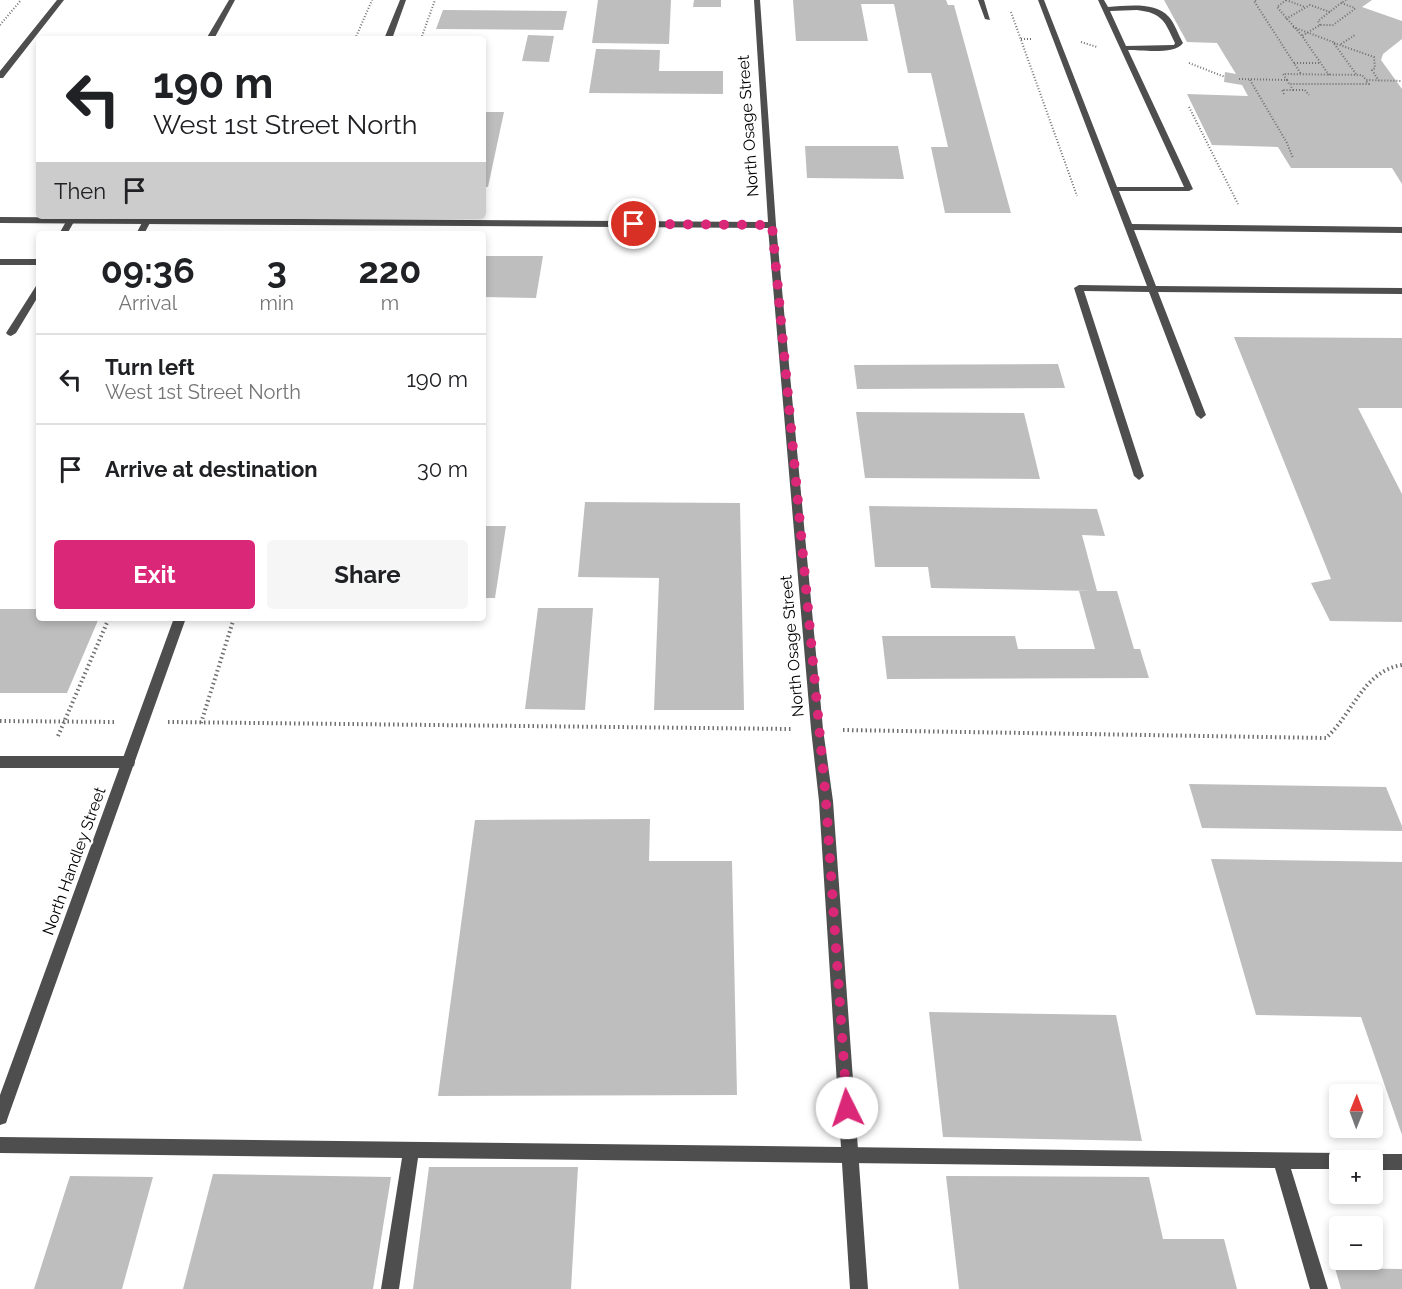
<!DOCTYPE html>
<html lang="en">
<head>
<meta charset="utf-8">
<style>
	:root { --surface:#fff; --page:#f6f6f6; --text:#202124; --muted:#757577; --line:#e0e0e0; --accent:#db2777 }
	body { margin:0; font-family:Raleway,sans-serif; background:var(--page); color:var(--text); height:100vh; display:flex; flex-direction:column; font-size:22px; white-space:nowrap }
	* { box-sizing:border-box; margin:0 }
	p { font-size:20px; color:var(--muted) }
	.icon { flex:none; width:33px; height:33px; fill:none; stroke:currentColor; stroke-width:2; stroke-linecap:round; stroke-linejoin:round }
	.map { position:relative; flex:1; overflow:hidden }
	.details { position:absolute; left:36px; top:231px; width:450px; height:390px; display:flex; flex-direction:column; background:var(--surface); border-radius:6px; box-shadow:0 3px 9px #0003 }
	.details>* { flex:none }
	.banner { position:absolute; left:36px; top:36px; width:450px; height:183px; border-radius:6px; box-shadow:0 3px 9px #0003; background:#fff; color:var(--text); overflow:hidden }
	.needle { width:39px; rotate:1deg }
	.fabs { position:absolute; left:1329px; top:1084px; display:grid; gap:12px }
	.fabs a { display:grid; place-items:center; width:54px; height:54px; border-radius:6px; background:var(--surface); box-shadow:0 3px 9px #0003; font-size:30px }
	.pin { position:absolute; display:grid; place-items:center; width:51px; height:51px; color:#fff; margin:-26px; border:3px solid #fff; border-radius:50%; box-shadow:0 2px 6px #0007 }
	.me { position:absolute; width:66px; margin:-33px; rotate:356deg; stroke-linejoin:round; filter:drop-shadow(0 0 4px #0008) }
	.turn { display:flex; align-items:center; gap:21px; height:126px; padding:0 18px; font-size:27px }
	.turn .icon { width:78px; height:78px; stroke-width:2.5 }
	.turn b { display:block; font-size:42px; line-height:51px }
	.then { display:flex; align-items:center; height:57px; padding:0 18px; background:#0003; gap:12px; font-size:22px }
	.eta { display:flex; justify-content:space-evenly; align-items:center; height:102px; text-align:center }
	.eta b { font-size:36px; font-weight:700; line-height:42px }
	.primary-button { display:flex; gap:12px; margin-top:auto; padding:12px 18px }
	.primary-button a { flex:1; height:69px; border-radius:6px; background:var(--accent); color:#fff; font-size:24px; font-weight:700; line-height:69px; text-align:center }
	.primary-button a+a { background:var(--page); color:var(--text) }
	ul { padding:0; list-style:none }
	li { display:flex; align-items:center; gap:18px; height:90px; padding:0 18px; border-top:2px solid var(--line) }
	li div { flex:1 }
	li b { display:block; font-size:22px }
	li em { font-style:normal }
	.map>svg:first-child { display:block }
	.building { fill:#bebebe }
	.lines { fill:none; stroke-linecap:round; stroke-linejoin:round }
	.path-far1 { stroke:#707070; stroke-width:2; stroke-dasharray:1 2; stroke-linecap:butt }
	.path { stroke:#707070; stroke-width:4; stroke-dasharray:1.5 3; stroke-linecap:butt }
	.lane { fill:#4e4e4e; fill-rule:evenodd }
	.street { fill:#4e4e4e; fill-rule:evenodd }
	.route { stroke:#db2777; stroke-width:10; stroke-dasharray:0 18 }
	.labels { text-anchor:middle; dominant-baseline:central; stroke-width:5; stroke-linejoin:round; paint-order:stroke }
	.street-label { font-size:16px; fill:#000; stroke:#fff }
</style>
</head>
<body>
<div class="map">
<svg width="1402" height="1289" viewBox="0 0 1402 1289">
	<rect width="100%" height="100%" fill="#fff"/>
	<path class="building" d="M 598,0 L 671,0 L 669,44 L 592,43 Z
		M 694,0 L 721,0 L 721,7 L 693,7 Z
		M 793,0 L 946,0 L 948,5 L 954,5 L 1011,213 L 945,213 L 931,147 L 948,147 L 931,73 L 908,73 L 894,4 L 861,4 L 868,41 L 796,41 Z
		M 1164,0 L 1372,0 L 1362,7 L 1402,21 L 1402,39 L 1383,54 L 1381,60 L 1402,89 L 1402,184 L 1392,168 L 1291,168 L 1278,147 L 1212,145 L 1187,94 L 1248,96 L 1242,85 L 1224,82 L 1225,72 L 1236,74 L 1217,43 L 1187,42 Z
		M 443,10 L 567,11 L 563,30 L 436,29 Z
		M 528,35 L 554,36 L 549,62 L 522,61 Z
		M 596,49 L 660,50 L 659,71 L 723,71 L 723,94 L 589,93 Z
		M 483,112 L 504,112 L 488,187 L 483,187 Z
		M 805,146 L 898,146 L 904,179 L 807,178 Z
		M 483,256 L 543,256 L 536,298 L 483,297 Z
		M 1234,337 L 1402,338 L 1402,408 L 1358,408 L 1402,494 L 1402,622 L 1330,621 L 1311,583 L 1331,579 Z
		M 1058,364 L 1065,388 L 857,389 L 854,365 Z
		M 856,412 L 1024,413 L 1040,479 L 865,478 Z
		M 585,502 L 740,503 L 744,710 L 654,710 L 659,578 L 578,577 Z
		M 869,506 L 1097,509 L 1105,536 L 1082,535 L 1097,591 L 1117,591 L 1134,649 L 1140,649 L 1149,678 L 887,679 L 882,636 L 1015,636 L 1018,649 L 1095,649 L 1079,591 L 1093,591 L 931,588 L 928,567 L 875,567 Z
		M 483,526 L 506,526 L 495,598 L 483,598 Z
		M 538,608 L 593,608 L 585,710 L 525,709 Z
		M 0,609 L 39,609 L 39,618 L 99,618 L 67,693 L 0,693 Z
		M 1189,784 L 1386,787 L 1402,826 L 1402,831 L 1202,828 Z
		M 650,819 L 649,861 L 732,861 L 737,1095 L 438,1096 L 475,820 Z
		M 1211,859 L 1402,862 L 1402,1135 L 1361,1017 L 1256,1015 Z
		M 929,1012 L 1116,1015 L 1142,1141 L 943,1137 Z
		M 429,1167 L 578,1167 L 571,1289 L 413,1289 Z
		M 213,1174 L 391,1177 L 373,1289 L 183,1289 Z
		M 70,1176 L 153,1177 L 122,1289 L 34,1289 Z
		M 946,1176 L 1149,1177 L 1163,1239 L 1224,1239 L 1237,1289 L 959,1289 Z
		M 1335,1268 L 1402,1269 L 1402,1289 L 1341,1289 Z"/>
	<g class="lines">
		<path class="path-far1" d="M 1256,0 L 1254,1 L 1301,74
			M 1286,0 L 1277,7 L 1302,36
			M 1286,0 L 1305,7
			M 1346,0 L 1341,3 L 1355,8
			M 1011,12 L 1077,196
			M 1286,19 L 1310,5 L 1330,12
			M 0,25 L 21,0
			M 1320,25 L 1318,21 L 1341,3
			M 1293,27 L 1333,42 L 1356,74
			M 355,39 L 372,0
			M 421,39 L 435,0
			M 1021,39 L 1032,39
			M 1081,42 L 1097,47
			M 1334,43 L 1374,57 L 1375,68 L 1372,70 L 1379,81
			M 1341,44 L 1355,35
			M 1189,63 L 1225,77
			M 1294,63 L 1321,63
			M 1329,75 L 1302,36 L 1320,25 L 1333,25 L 1356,8
			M 1239,79 L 1287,80 L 1283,74 L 1362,75 L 1366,80 L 1402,81
			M 1250,80 L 1287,143 L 1293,158
			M 1287,80 L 1289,84 L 1369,84 L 1366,81
			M 1293,90 L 1305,90 L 1309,95
			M 1284,94 L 1282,90 L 1293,90 L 1290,85
			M 1189,107 L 1238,204"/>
		<path class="path" d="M 0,721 L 116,722
			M 168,722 L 791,729
			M 201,723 L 234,618
			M 843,730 L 1326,738 C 1353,714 1363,671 1402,665
			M 58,736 L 109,618"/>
		<path class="lane" d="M 229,0 L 235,0 L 214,39 L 206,39 Z
			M 978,0 L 984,0 L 990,20 L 985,19 Z
			M 1038,0 L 1044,0 L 1117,187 L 1184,187 L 1098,0 L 1104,0 L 1108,7 C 1126,6 1155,1 1169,17 C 1175,24 1178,34 1183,43 C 1175,55 1142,50 1128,50 L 1193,189 L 1189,191 L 1119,191 L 1132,224 L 1402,227 L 1402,233 L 1134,230 L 1156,286 L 1402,288 L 1402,294 L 1158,292 L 1206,415 L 1201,419 L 1196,415 L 1149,292 L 1084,291 L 1144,476 L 1139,480 L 1134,476 L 1074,288 L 1079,285 L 1147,286 ZM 1137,10 C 1163,13 1165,22 1175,43 L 1174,45 L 1126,46 L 1110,11 Z
			M 71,217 L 75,220 L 67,234 L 59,234 L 68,218 Z
			M 147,218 L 151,221 L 144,234 L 136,234 L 144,219 Z
			M 0,259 L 39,259 L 39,265 L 0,265 Z
			M 39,285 L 39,295 L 16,333 L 11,336 L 8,335 L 6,333 L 36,286 Z
			M 0,756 L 129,756 L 134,758 L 135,762 L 134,766 L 129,768 L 0,768 Z
			M 0,1137 L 1340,1153 L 1346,1155 L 1348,1161 L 1340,1161 L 1340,1169 L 1291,1169 L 1328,1289 L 1310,1289 L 1275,1168 L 418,1158 L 399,1289 L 381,1289 L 402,1158 L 0,1153 Z
			M 1372,1154 L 1402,1154 L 1402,1170 L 1372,1170 L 1372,1161 L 1364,1161 L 1366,1156 Z"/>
		<path class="street" d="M 57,0 L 64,0 L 3,78 L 0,78 L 0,71 Z
			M 400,0 L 406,0 L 392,39 L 384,39 Z
			M 754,0 L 760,0 L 776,225 L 823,729 L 833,801 L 868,1289 L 850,1289 L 819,801 L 811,729 L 768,228 L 0,223 L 0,217 L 768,222 Z
			M 174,618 L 186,618 L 8,1117 L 6,1123 L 0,1125 L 0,1095 Z"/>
	</g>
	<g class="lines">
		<path class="route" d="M 634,224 L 772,225 L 826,801 L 847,1108"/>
	</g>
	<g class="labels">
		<g class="street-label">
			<text transform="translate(748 126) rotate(-94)">North Osage Street</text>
			<text transform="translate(792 646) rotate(-95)">North Osage Street</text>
			<text transform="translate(74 861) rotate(-70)">North Handley Street</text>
		</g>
	</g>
</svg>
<div class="fabs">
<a><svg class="needle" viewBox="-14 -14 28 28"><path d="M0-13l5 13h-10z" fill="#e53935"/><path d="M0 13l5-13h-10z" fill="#757577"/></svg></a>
<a>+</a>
<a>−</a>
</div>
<div class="pin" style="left:634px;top:224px;background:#d93025"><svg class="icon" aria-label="arrive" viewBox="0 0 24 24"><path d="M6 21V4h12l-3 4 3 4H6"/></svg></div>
<svg class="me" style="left:847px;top:1108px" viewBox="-20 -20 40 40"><circle r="19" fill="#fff"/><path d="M0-13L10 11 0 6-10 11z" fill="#db2777"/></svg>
<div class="banner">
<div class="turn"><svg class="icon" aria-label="left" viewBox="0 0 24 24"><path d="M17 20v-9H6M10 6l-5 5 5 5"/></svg><div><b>190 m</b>West 1st Street North</div></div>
<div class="then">Then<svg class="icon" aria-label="arrive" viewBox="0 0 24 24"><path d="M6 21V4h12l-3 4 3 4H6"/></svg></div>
</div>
<section class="details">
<div class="eta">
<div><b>09:36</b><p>Arrival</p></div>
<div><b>3</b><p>min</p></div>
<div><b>220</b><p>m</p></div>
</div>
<ul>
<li><svg class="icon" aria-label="left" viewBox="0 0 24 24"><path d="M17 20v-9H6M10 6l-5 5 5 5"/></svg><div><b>Turn left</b><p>West 1st Street North</p></div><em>190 m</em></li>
<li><svg class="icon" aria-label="arrive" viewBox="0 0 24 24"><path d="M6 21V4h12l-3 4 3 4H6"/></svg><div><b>Arrive at destination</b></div><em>30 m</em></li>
</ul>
<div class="primary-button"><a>Exit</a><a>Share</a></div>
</section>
</div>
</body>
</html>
